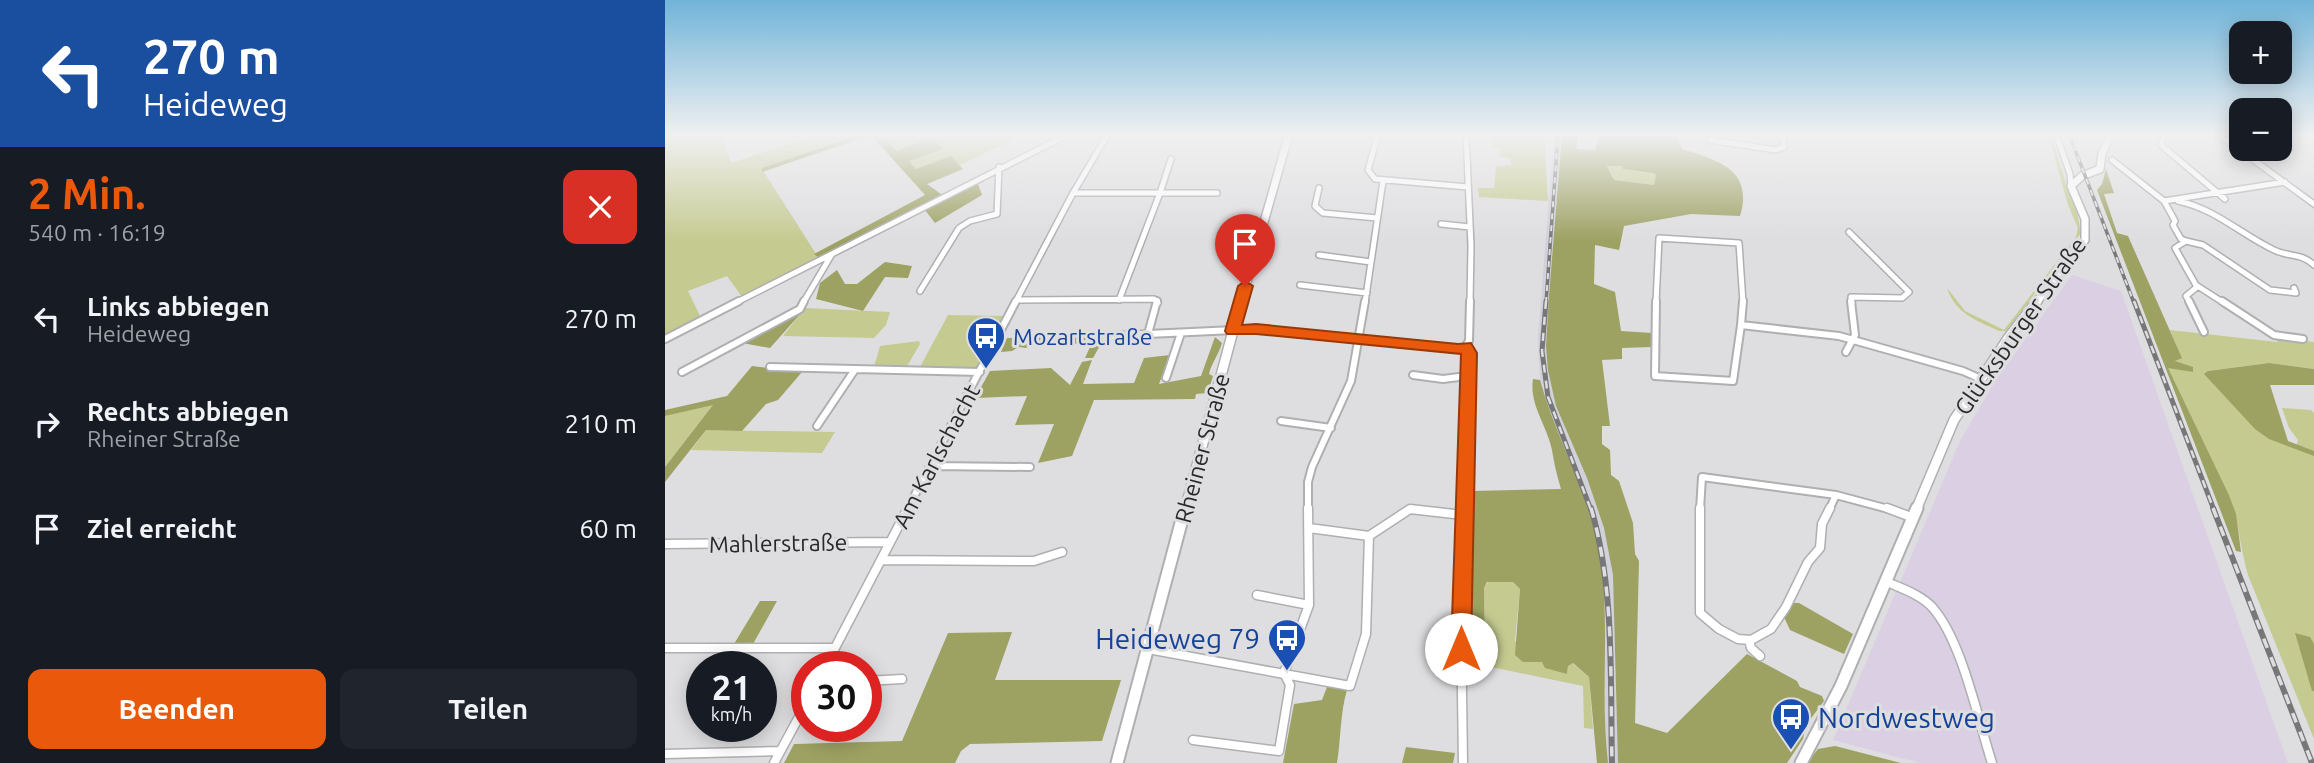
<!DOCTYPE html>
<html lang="de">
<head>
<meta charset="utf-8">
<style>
	:root { --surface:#171b24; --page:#20242c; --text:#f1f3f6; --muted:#9ea1a6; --accent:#ea580c }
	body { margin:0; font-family:Ubuntu,sans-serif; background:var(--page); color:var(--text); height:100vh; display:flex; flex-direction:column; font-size:26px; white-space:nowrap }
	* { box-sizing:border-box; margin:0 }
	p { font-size:23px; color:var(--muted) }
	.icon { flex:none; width:38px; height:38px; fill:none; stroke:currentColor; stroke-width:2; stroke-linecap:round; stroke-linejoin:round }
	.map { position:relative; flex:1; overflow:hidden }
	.panel { display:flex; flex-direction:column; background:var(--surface); width:665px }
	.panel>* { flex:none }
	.top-card { background:#1a4fa0; color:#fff; overflow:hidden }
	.buttons { position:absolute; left:1564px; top:21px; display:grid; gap:14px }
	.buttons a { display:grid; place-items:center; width:63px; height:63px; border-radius:14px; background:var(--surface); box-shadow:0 4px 18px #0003; font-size:35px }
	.speed { position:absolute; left:21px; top:651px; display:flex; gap:14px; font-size:35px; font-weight:700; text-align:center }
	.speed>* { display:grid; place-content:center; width:91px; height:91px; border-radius:50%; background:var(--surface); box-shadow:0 4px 18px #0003; line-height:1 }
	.speed small { font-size:18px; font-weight:400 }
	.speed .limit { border:10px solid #d22; background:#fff; color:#111 }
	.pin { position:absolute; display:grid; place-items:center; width:60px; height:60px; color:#fff; margin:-72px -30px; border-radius:50% 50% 50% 0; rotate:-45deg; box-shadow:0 0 7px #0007 }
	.pin .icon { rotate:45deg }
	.me { position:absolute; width:77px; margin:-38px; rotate:0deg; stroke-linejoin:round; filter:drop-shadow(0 0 5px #0008) }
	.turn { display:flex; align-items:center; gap:24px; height:147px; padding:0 28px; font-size:32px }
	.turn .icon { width:91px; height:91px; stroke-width:2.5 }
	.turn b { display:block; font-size:49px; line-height:60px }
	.round { display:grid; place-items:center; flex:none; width:74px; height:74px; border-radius:14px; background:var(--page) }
	.overview { display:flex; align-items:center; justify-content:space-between; height:119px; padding:0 28px }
	h1 { font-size:42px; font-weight:600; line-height:52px; color:var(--accent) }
	.action { display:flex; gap:14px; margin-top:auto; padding:14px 28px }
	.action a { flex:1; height:80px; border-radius:14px; background:var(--accent); color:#fff; font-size:28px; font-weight:600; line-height:80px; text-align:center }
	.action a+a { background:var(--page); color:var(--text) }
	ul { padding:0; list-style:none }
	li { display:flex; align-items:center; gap:21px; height:105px; padding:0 28px }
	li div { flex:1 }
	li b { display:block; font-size:26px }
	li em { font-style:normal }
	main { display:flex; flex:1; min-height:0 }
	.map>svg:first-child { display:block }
	.built { fill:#d0d1da }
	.industrial { fill:#dbcfe4 }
	.green { fill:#c5ca90 }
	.forest { fill:#9da162; fill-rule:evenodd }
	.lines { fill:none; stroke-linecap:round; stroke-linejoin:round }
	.street-far2-casing { stroke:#aeafb1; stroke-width:8 }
	.street-far1-casing { stroke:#aeafb1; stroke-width:10 }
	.street-casing { stroke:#aeafb1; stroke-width:11 }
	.secondary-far2-casing { stroke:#aeafb1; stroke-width:10 }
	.secondary-far1-casing { stroke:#aeafb1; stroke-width:12 }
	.secondary-casing { stroke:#aeafb1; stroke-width:15 }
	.street-far2 { stroke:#fff; stroke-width:5 }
	.street-far1 { stroke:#fff; stroke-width:6 }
	.street { stroke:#fff; stroke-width:8 }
	.secondary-far2 { stroke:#fff; stroke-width:7 }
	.secondary-far1 { stroke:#fff; stroke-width:9 }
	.secondary { stroke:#fff; stroke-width:11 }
	.rail-far2-casing { stroke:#777778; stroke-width:3.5 }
	.rail-far1-casing { stroke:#777778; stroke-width:5 }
	.rail-casing { stroke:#777778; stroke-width:6 }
	.rail-far2 { stroke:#dedee0; stroke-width:2; stroke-dasharray:6; stroke-linecap:butt }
	.rail-far1 { stroke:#dedee0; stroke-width:2.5; stroke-dasharray:8; stroke-linecap:butt }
	.rail { stroke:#dedee0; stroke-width:3.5; stroke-dasharray:10; stroke-linecap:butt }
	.route { fill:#ea580c; stroke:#983908; stroke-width:2 }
	.labels { text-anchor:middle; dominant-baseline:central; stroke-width:6; stroke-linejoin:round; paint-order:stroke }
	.street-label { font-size:23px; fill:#29292a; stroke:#dedee0 }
	.transit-label { font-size:23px; fill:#164399; stroke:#dedee0; text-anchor:start }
	.near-transit-label { font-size:28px; fill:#164399; stroke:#dedee0; text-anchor:end }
</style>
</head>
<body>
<main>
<section class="panel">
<div class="top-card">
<div class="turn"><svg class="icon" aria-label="left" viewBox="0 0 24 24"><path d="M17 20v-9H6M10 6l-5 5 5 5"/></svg><div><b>270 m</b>Heideweg</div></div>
</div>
<div class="overview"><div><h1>2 Min.</h1><p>540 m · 16:19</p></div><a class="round" style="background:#d93025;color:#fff"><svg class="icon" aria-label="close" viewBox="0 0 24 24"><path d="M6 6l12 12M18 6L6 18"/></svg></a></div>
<ul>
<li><svg class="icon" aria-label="left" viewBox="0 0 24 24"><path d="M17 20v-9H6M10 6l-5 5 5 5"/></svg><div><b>Links abbiegen</b><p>Heideweg</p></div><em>270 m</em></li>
<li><svg class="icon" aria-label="right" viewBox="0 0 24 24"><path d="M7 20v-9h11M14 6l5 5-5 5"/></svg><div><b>Rechts abbiegen</b><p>Rheiner Straße</p></div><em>210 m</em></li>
<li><svg class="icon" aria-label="arrive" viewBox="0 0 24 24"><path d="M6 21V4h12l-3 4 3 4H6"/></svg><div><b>Ziel erreicht</b></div><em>60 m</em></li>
</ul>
<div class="action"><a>Beenden</a><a>Teilen</a></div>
</section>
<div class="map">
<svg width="1649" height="763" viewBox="0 0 1649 763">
	<rect width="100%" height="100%" fill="#dedee0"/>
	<path class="built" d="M 889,134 L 897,134 L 884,296 L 891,406 L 922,478 L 939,528 L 948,575 L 953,763 L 943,763 L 940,744 L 940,605 L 931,533 L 920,498 L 889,426 L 875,380 L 873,338 Z"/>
	<path class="industrial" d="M 1407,275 L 1456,291 L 1623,763 L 1255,763 L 1168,740 L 1295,441 L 1330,381 Z"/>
	<path class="green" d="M 0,134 L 56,134 L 66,163 L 154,134 L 197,134 L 97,169 L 153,257 L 77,297 L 62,276 L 23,291 L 36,318 L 0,337 Z
		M 216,134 L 342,134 L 348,140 L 295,165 L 286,157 L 251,169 Z
		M 828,134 L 879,134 L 883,201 L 814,197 L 813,188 L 829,188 L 831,166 L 846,165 L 846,158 L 835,157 L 836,148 L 827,148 Z
		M 1383,134 L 1386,134 L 1401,183 L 1409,197 L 1416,233 L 1341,331 L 1334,331 C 1311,320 1291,314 1282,288 L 1300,311 L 1339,330 L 1411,237 L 1413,228 L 1403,205 Z
		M 942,165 L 958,166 L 958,169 L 988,173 L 991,175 L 989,185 L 949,180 Z
		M 140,308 L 225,312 L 221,325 L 209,338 L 118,336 Z
		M 283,315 L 341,316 L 313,369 L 254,369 Z
		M 1505,330 L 1612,342 L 1611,337 L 1649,342 L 1649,369 L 1604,363 L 1543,371 L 1630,449 L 1633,440 L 1624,428 L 1617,408 L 1646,410 L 1649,413 L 1649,739 L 1583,575 C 1575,548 1574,521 1564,495 L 1502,367 L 1528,372 L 1510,361 L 1516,357 Z
		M 254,341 L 255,344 L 241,368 L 209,367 L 215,346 Z
		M 49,404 L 0,467 L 0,416 Z
		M 41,430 L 170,432 L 157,453 L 26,450 Z
		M 823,582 L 848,582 L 855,589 L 850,641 L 877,662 L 902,674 L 903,666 L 907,663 L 924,677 L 928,729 L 919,728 L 918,686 L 807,663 L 807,643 L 809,652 L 820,651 L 819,588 Z"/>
	<path class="forest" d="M 197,134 L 216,134 L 232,151 L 267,137 L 278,149 L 244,161 L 251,169 L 286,156 L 298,169 L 262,184 L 280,197 L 312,181 L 317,195 L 270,223 L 256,205 L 153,257 L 149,254 L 260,195 L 206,135 L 97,172 L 97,168 Z
		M 897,134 L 914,134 L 911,149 L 930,150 L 935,134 L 1008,134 L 1013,139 L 1017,149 C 1053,160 1089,170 1075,216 L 1026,214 L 959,226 L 954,250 L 930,245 L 929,284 L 950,292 L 956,331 L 987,333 L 986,347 L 957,348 L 957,359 L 937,360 L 945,426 L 937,426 L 937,444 L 945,450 L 946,475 L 954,481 L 968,523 L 970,554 L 974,561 L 970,723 L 1002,733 L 1082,654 L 1132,681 L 1135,687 L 1157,696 L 1159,701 L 1141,725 L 1138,739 L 1122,763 L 953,763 L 948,575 L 939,528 L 922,478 L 891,406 L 883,370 L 881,346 L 884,296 ZM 942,166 L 957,166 L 958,169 L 988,173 L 991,175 L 989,185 L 949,180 Z
		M 1441,169 L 1449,193 L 1439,194 L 1452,233 L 1463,236 L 1517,358 L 1510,361 L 1528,367 L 1528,372 L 1503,368 L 1564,495 L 1571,514 L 1576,552 L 1571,551 L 1432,190 L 1437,184 Z
		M 220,262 L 247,266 L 243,278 L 220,277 L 198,311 L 151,299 L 155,283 L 172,270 L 180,284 L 192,284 Z
		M 135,311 L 138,311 L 105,348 L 77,343 Z
		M 438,335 L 438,340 L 428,358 L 420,358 L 425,347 L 418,344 L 390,343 L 370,344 L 361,348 L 354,347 L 347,351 L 336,352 L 342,338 Z
		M 550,337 L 557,343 C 554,354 546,364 544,374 L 548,376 L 543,393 L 531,394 L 530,399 L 429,400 L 407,456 L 373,463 L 389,424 L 350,425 L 362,396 L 310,398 L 325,371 L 386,368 L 405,385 L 417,362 L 427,360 L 418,384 L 469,383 L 479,358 L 505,355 L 494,384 L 536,376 Z
		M 1604,363 L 1649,369 L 1649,385 L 1605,385 L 1623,441 L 1649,451 L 1649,456 L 1604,439 L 1590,429 L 1539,374 L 1543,371 Z
		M 87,366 L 137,372 L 113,400 L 101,404 L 77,431 L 41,430 L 0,482 L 0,467 L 48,405 L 0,416 L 0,410 L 62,396 Z
		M 868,379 L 875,380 C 892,442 927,497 936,561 C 945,628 935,696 943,763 L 932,763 L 924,677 L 908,663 L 903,666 L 902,674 L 880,668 L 877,662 L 858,662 L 850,655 L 855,589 L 848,582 L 822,582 L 819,588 L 820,652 L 809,652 L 807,643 L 808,491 L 896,489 C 892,476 889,463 887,450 C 882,425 864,405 868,379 Z
		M 95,601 L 112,601 L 88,644 L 69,644 Z
		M 1129,603 L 1134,603 L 1188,634 L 1179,654 L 1125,630 L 1119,617 Z
		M 347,632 L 330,680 L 456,680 L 437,741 L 305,744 L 296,751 L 290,763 L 119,763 L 129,744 L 237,741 L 283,633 Z
		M 1630,633 L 1645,637 L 1649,644 L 1649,691 L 1647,691 Z
		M 662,687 L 682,690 C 675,713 676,739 672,763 L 618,763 L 629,704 L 657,700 Z
		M 1170,746 L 1236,763 L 1142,763 L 1153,749 Z
		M 741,747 L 790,753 L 788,763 L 737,763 Z"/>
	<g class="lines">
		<defs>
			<path id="street-far2" d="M 713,134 L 703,170 L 710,179 L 803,187
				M 801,134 L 806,246 L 805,303
				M 1391,134 L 1405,174 L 1406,186
				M 1500,134 L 1496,145 L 1560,199
				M 1553,134 L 1649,204
				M 1045,140 L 1111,150 L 1119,147 L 1117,134
				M 1447,160 L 1499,201 L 1510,221 L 1508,225 L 1516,239 L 1521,241 L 1510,248 L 1532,287 L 1521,296 L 1525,303
				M 654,188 L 650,206 L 658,213 L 712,218
				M 408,193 L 495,193 L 506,159
				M 1499,201 L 1620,182
				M 1513,201 C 1551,209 1575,234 1609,250 C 1623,257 1637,253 1649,265
				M 776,224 L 805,227
				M 1184,232 L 1244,292 L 1237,298 L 1186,297 L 1187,303
				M 1521,241 L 1538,245 L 1605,290 L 1631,293 L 1629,288
				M 654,255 L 706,262
				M 635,285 L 702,293
				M 1531,285 L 1559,303
				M 255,291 L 294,228 L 305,221 L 332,214 L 334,167
				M 354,300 L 489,299 L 493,303
				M 454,300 L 495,193 L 552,193
				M 70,303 L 404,134
				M 138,303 L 167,254
				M 350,303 L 408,193 L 443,134
				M 700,303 L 718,181
				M 991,303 L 994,238 L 1074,243 L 1078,303"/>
			<path id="street-far1" d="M 492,301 L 483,334 L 591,329 L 794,349 L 800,347
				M 991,301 L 990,376 L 1068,381 L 1076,325
				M 1524,301 L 1539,332
				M 1557,301 L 1609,335 L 1638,339
				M 1076,325 L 1174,336 L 1298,371 L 1316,379
				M 1076,325 L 1078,301
				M 446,336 L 483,334
				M 0,339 L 74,301
				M 1181,352 L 1190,335 L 1186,301
				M 105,367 L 315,372
				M 17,372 L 135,309 L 139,301
				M 748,375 L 778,379 L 802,376
				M 501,378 L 516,333
				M 616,421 L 666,428
				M 152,426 L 189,371
				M 266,466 L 365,467
				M 1171,495 L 1227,510
				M 242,510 L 351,301
				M 643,510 L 643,482 L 647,467 L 686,381 L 700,301
				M 744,510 L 751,510
				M 799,510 L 804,353 L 800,347 L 804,341 L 805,301
				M 1035,510 L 1037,477 L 1171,495
				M 1164,510 L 1171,495"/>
			<path id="street" d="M 1035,508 L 1035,613 L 1054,629 L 1073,639 L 1086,640 L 1106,629 L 1121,607 L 1143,562 L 1155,548 L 1157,524 L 1165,508
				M 1222,508 L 1246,517
				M 644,528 L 704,536
				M 0,544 L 225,542
				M 217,560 L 369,561 L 397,552
				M 1220,581 C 1235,588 1255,594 1267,607 C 1297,640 1313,720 1327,763
				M 592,595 L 644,605
				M 1084,640 L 1086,648 L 1095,656
				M 0,648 L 169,648
				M 483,649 L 685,686 L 701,634 L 704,536 L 745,509 L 798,515
				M 160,667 L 243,508
				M 201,681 L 237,679
				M 528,740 L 614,751 L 625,685 L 619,673 L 644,605 L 643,508
				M 0,754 L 115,751
				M 109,763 L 142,702
				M 798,763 L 796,624 L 799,508"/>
			<path id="secondary-far2" d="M 576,303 L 624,134
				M 1371,303 L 1420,240 L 1420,219 L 1406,186 L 1417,176 L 1435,169 L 1437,153 L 1447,134"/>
			<path id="secondary-far1" d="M 520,510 L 576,301
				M 1251,510 L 1289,420 L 1344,337 L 1372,301"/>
			<path id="secondary" d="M 452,763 L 520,508
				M 1136,763 L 1176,686 L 1252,508"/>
		</defs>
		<use href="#street-far2" class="street-far2-casing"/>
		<use href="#street-far1" class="street-far1-casing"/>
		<use href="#street" class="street-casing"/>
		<use href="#secondary-far2" class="secondary-far2-casing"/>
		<use href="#secondary-far1" class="secondary-far1-casing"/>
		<use href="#secondary" class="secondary-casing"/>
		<use href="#street-far2" class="street-far2"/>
		<use href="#street-far1" class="street-far1"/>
		<use href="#street" class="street"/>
		<use href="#secondary-far2" class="secondary-far2"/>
		<use href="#secondary-far1" class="secondary-far1"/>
		<use href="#secondary" class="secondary"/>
		<defs>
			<path id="rail-far2" d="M 1404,134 L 1469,303
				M 881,303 L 893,134"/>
			<path id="rail-far1" d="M 881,301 L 877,351 L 883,397 L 926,510
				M 1469,301 L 1549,510"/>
			<path id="rail" d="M 926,508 C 950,590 945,678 947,763
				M 1548,508 L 1647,763"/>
		</defs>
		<use href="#rail-far2" class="rail-far2-casing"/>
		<use href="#rail-far1" class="rail-far1-casing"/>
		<use href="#rail" class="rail-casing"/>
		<use href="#rail-far2" class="rail-far2"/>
		<use href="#rail-far1" class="rail-far1"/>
		<use href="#rail" class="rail"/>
	</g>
	<linearGradient id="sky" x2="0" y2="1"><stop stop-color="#71b4d9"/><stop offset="0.56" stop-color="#f0f0f1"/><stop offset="1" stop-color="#f0f0f1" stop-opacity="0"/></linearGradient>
	<rect width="1649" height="241" fill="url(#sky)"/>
	<path class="route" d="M 580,281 L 588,286 L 577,325 L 591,324 L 793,344 L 806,343 L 812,353 L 806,649 L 803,656 L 796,659 L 789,656 L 786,649 L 796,354 L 591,334 L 562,334 L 560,331 L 573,286 Z"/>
	<defs>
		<symbol id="bus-pin" viewBox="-11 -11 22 30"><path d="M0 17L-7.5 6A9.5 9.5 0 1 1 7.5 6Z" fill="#1a4fb4" stroke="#dedee0"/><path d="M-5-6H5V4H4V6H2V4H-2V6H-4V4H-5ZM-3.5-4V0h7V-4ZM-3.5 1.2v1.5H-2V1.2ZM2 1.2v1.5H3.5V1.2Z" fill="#fff"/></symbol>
	</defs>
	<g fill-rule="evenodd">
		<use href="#bus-pin" x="299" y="314" width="44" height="60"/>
		<use href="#bus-pin" x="600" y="616" width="44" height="60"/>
		<use href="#bus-pin" x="1104" y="695" width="44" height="60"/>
	</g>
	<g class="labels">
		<g class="street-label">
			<text transform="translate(1355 326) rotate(-55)">Glücksburger Straße</text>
			<text transform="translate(537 448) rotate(-75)">Rheiner Straße</text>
			<text transform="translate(271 456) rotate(-62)">Am Karlschacht</text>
			<text transform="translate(113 543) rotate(-1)">Mahlerstraße</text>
		</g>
		<g class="transit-label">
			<text x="348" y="336">Mozartstraße</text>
		</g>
		<g class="near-transit-label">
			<text x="595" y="638">Heideweg 79</text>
			<text x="1153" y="717" text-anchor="start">Nordwestweg</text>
		</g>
	</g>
</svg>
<div class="buttons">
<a>+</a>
<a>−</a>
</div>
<div class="speed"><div>21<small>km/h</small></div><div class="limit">30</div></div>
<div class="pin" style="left:580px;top:286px;background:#d93025"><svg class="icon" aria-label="arrive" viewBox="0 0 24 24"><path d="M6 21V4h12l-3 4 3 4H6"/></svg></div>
<svg class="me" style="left:796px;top:649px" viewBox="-20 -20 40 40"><circle r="19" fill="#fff"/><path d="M0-13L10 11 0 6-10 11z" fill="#ea580c"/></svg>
</div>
</main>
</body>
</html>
